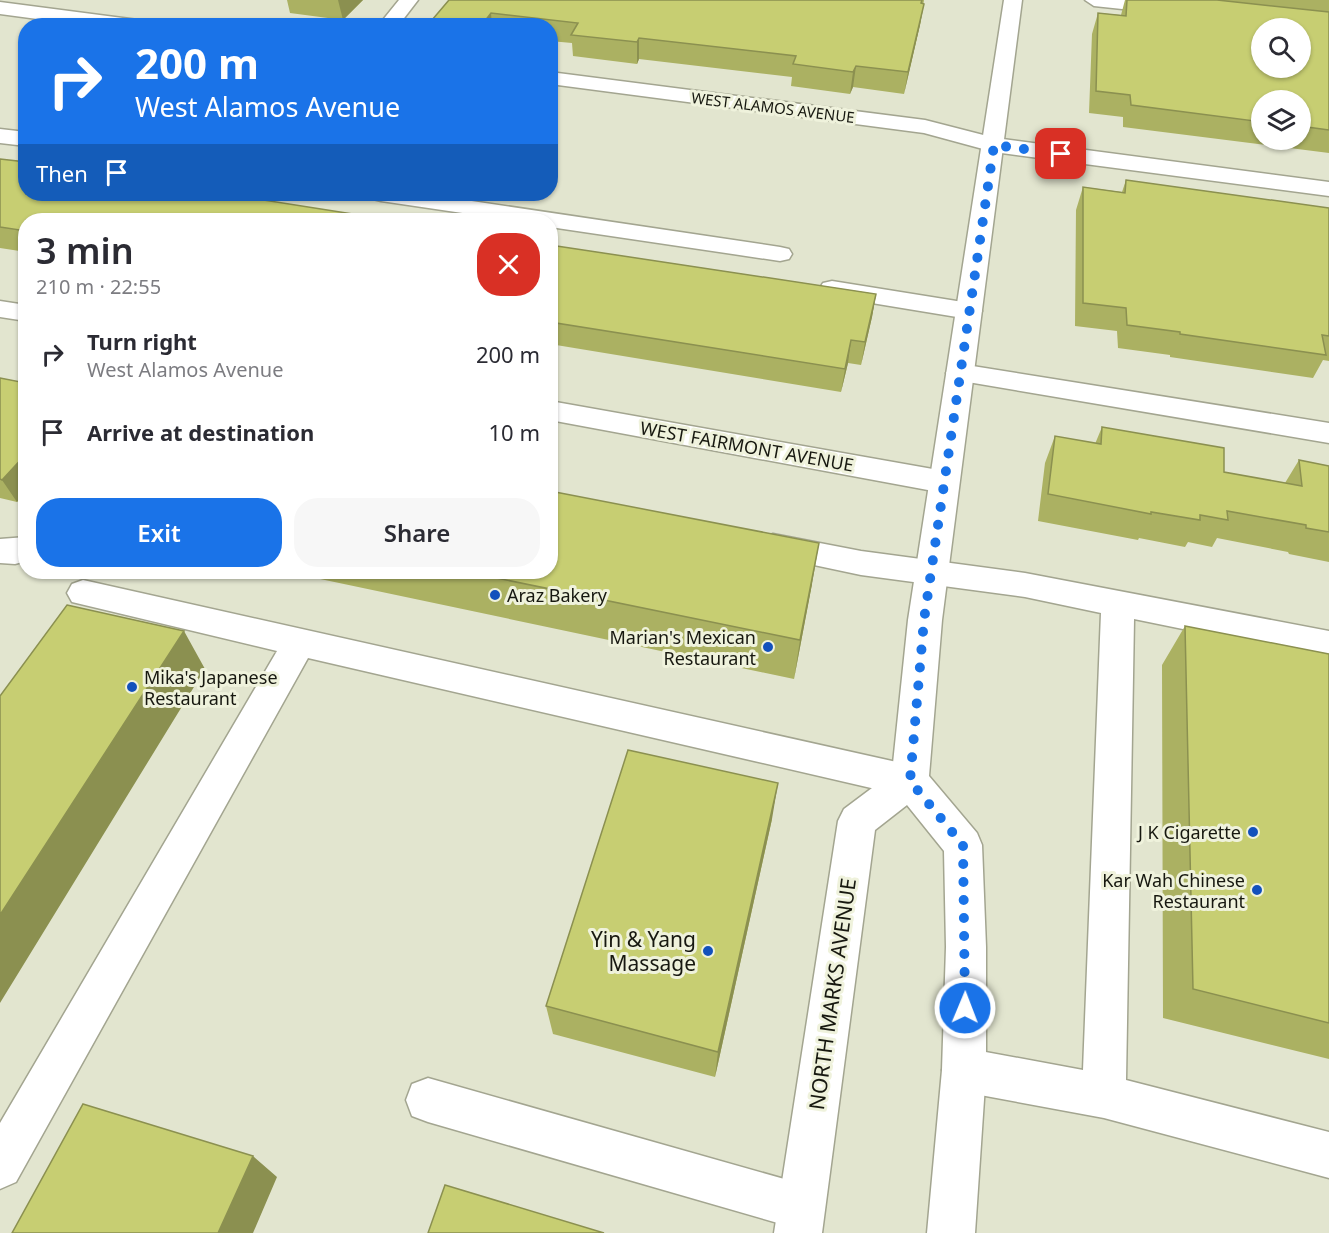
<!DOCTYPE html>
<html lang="en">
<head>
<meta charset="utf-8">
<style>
	:root { --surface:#fff; --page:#f7f7f7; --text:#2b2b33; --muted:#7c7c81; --accent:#1a73e8 }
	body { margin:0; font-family:"Noto Sans",sans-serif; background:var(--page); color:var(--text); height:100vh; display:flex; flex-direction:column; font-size:22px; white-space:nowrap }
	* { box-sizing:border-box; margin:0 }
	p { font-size:20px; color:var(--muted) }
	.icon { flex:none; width:33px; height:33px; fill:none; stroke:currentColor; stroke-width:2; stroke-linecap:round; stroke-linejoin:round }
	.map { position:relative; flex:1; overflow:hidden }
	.panel { position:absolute; left:18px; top:213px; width:540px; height:366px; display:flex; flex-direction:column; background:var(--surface); border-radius:24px; box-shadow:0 2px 4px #0004 }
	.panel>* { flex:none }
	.banner { position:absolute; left:18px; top:18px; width:540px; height:183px; border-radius:24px; box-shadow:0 2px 4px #0004; background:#1a73e8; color:#fff; overflow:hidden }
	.tools { position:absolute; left:1251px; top:18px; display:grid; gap:12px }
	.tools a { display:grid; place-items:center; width:60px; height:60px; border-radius:50%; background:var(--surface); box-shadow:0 2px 4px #0004; font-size:30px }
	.pin { position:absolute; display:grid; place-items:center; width:51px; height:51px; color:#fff; margin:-26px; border-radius:12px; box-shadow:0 3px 9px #0006 }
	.me { position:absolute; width:66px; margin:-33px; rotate:1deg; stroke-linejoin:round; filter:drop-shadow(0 0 4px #0008) }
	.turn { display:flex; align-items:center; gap:21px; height:126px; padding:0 18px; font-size:27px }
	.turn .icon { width:78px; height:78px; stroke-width:2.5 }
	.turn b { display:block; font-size:42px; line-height:51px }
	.then { display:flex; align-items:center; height:57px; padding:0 18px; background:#0003; gap:12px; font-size:22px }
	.round { display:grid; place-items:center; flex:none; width:63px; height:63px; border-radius:24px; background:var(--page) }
	.summary { display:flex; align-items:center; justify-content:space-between; height:102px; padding:0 18px }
	h1 { font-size:36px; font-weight:600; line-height:45px }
	.button { display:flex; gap:12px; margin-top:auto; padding:12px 18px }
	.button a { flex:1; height:69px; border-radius:24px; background:var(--accent); color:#fff; font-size:24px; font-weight:600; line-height:69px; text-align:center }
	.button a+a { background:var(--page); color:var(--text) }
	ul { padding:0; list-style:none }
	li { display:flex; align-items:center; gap:18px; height:78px; padding:0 18px }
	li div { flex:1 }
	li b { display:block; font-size:22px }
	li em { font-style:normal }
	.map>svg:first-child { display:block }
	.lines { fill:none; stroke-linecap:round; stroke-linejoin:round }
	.minor-casing { stroke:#a3a590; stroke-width:3 }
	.major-casing { stroke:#a3a590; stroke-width:3 }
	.minor { fill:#fff; fill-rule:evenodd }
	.major { fill:#fff; fill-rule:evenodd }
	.wall { fill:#abb162; fill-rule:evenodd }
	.shaded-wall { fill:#8b9050 }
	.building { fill:#c7ce72; stroke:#8b9050; stroke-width:1.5; fill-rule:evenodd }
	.route { stroke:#1a73e8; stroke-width:10; stroke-dasharray:0 18 }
	.poi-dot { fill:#1251bc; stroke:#eff2dc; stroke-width:2 }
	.labels { text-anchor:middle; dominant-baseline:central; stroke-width:6; stroke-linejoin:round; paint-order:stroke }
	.far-street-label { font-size:15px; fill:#171810; stroke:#eff2dc }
	.street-label { font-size:18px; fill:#171810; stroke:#eff2dc }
	.poi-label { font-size:18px; fill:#171810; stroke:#eff2dc; text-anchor:end }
	.near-poi-label { font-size:21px; fill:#171810; stroke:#eff2dc; text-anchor:end }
	.near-street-label { font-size:21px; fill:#171810; stroke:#eff2dc }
</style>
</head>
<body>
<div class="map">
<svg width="1329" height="1233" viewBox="0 0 1329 1233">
	<rect width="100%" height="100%" fill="#e2e5cf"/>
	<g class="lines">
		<defs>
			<path id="minor" d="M 399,0 L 418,0 L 398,26 L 378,26 Z
				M 1085,0 L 1148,0 L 1176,4 L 1179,8 L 1169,14 L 1094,6 Z
				M 0,2 L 138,20 L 147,26 L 90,26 L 0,14 Z
				M 550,72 L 925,120 L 995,138 L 1329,182 L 1329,196 L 994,152 L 924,133 L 550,84 Z
				M 0,129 L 26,132 L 26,146 L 0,143 Z
				M 369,194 L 425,194 L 780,247 L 789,249 L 792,254 L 789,259 L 780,261 L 550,227 L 550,220 L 510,220 L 381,201 L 373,199 Z
				M 832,281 L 969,303 L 978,305 L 982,311 L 978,317 L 969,319 L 823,295 L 819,289 L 823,283 Z
				M 0,301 L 26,305 L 26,321 L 0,317 Z
				M 960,364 L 1329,423 L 1329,443 L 950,379 L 946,373 L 950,367 Z
				M 550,401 L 944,471 L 955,474 L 959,482 L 955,490 L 944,493 L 550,420 Z
				M 773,534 L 861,551 L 1025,573 L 1329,631 L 1329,659 L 1134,619 L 1126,1080 L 1329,1132 L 1329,1178 L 1104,1118 L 964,1092 L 949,1085 L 942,1070 L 949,1055 L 964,1048 L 1083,1070 L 1101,613 L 1025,597 L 861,575 L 762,554 L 757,546 L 762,538 Z
				M 26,537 L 26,561 L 15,564 L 0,563 L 0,539 Z
				M 83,580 L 910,765 L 923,770 L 928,781 L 923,792 L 910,797 L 308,658 L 16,1182 L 0,1189 L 0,1123 L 277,651 L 72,602 L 67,593 L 72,584 Z
				M 428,1078 L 802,1184 L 818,1191 L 825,1207 L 818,1223 L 802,1230 L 428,1122 L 412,1116 L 406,1100 L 412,1084 Z"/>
			<path id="major" d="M 1004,0 L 1022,0 L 942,620 L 929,776 L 977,833 L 982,845 L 986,947 L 986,1070 L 975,1233 L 927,1233 L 942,1070 L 946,947 L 944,851 L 907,805 L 875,830 L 822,1233 L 774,1233 L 838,821 L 844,809 L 892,773 L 908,620 Z"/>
		</defs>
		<use href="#minor" class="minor-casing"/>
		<use href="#major" class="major-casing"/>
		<use href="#minor" class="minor"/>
		<use href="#major" class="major"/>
	</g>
	<path class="wall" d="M 287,0 L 363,0 L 343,20 L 290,13 Z
		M 449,0 L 924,0 L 920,25 L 904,94 L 853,87 L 850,94 L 791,86 L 792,77 L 639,59 L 637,64 L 573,56 L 572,43 L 550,41 L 550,26 L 433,26 L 432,20 Z
		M 1125,0 L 1329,0 L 1329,153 L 1123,127 L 1123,117 L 1089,113 L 1092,34 L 1098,13 L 1121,15 ZM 1262,100 L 1300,100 L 1300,140 L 1262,140 Z
		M 0,159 L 26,220 L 26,252 L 0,248 Z
		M 1126,180 L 1329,208 L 1329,361 L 1323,360 L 1313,378 L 1170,357 L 1170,355 L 1118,348 L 1117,331 L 1075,326 L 1076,210 L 1083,187 L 1122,192 Z
		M 550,245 L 876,294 L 872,317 L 861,365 L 848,363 L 841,392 L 550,344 Z
		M 0,378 L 26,383 L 26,492 L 17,502 L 0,498 Z
		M 1102,427 L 1224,472 L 1285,483 L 1299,460 L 1329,466 L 1329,562 L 1289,554 L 1288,552 L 1217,538 L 1212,547 L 1188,542 L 1185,547 L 1139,538 L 1138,540 L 1038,521 L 1045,463 L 1055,436 L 1095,444 Z
		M 287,572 L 550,572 L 812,584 L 794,679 Z
		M 1185,626 L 1329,654 L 1329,1059 L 1163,1018 L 1162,665 Z
		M 772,819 L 715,1077 L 553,1034 L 546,1006 Z"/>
	<path class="shaded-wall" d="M 338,0 L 363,0 L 343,20 Z
		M 924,4 L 920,25 L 904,94 L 908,72 Z
		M 491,13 L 492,26 L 481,26 Z
		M 639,38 L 639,59 L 637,64 L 637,42 Z
		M 856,66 L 853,87 L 850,94 L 853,72 Z
		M 876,294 L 872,317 L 861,365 L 865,342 Z
		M 851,340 L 848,363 L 841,392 L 845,369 Z
		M 26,454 L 26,492 L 17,502 L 2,480 Z
		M 819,543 L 812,584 L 794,679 L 800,640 Z
		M 184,631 L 205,669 L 0,1003 L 0,915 Z
		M 778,783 L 772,819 L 715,1077 L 718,1052 Z
		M 253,1156 L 277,1177 L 253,1233 L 218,1233 Z"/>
	<path class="building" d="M 449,0 L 922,0 L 921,3 L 924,4 L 908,72 L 856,66 L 853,72 L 793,64 L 796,56 L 639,38 L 637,42 L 571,35 L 578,23 L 491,13 L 481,26 L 471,26 L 432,20 Z
		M 1127,0 L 1217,0 L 1329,12 L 1329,130 L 1300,126 L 1300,100 L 1262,100 L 1262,122 L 1131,105 L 1130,95 L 1096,91 L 1098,13 L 1126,16 ZM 1262,28 L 1300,28 L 1300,68 L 1262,68 Z
		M 0,159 L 26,162 L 26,194 L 226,194 L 391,220 L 26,220 L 26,231 L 0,227 Z
		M 1126,180 L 1329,208 L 1329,336 L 1322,335 L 1326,355 L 1180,334 L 1180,332 L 1127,325 L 1126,308 L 1083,303 L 1083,187 L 1125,193 Z
		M 550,245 L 876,294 L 865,342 L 851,340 L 845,369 L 550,322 Z
		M 0,378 L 26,383 L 26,454 L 2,480 L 0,479 Z
		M 1102,427 L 1224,448 L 1224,472 L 1302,486 L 1299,460 L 1329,466 L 1329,532 L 1306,528 L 1306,525 L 1227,511 L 1228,520 L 1200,515 L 1200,520 L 1151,512 L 1151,514 L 1048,494 L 1055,436 L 1101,444 Z
		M 550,491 L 819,543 L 800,640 L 467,572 L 550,572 Z
		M 67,605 L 184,631 L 0,915 L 0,696 Z
		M 1185,626 L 1329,654 L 1329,1023 L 1193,989 Z
		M 628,750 L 778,783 L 718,1052 L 546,1006 Z
		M 83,1104 L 253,1156 L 218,1233 L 12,1233 Z
		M 445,1185 L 604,1233 L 428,1233 Z"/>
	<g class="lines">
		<path class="route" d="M 965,1008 L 963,845 L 910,781 L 924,620 L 994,145 L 1061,154"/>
	</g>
	<g class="poi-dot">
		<circle cx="495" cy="595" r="6"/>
		<circle cx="768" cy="647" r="6"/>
		<circle cx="132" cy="687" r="6"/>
		<circle cx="1253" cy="832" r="6"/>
		<circle cx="1257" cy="890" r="6"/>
		<circle cx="708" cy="951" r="6"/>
	</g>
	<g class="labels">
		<g class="far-street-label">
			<text transform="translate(773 107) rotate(7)">WEST ALAMOS AVENUE</text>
		</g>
		<g class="street-label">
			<text transform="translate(747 446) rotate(10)">WEST FAIRMONT AVENUE</text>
		</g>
		<g class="poi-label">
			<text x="507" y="595" text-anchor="start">Araz Bakery</text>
			<text x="756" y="637">Marian's Mexican<tspan x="756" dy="21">Restaurant</tspan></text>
			<text x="144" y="677" text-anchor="start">Mika's Japanese<tspan x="144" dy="21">Restaurant</tspan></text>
			<text x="1241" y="832">J K Cigarette</text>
			<text x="1245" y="880">Kar Wah Chinese<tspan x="1245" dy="21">Restaurant</tspan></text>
		</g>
		<g class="near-poi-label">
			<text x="696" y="939">Yin &amp; Yang<tspan x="696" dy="24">Massage</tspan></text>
		</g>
		<g class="near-street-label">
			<text transform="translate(832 994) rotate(-82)">NORTH MARKS AVENUE</text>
		</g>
	</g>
</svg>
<div class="tools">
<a><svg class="icon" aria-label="search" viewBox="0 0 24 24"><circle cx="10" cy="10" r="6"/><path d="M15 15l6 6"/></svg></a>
<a><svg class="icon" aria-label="layers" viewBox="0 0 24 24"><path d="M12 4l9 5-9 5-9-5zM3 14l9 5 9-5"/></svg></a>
</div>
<div class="pin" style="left:1061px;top:154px;background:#d93025"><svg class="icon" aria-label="arrive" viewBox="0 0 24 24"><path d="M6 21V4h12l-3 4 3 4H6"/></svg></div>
<svg class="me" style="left:965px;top:1008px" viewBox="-20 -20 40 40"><circle r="17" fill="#1a73e8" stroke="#fff" stroke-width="3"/><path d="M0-11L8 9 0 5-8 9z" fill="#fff"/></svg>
<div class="banner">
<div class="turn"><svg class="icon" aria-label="right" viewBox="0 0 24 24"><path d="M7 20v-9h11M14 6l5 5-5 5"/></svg><div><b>200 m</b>West Alamos Avenue</div></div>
<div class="then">Then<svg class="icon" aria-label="arrive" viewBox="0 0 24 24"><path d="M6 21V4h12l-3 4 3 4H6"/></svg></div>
</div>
<section class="panel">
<div class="summary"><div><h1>3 min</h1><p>210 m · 22:55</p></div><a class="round" style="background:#d93025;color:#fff"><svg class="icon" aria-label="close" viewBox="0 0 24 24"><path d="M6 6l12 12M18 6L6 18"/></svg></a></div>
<ul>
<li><svg class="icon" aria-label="right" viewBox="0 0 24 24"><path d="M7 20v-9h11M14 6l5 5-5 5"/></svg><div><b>Turn right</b><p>West Alamos Avenue</p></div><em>200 m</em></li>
<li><svg class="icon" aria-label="arrive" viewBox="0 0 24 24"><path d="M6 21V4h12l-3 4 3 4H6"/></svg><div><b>Arrive at destination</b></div><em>10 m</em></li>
</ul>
<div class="button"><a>Exit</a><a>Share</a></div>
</section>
</div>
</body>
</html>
